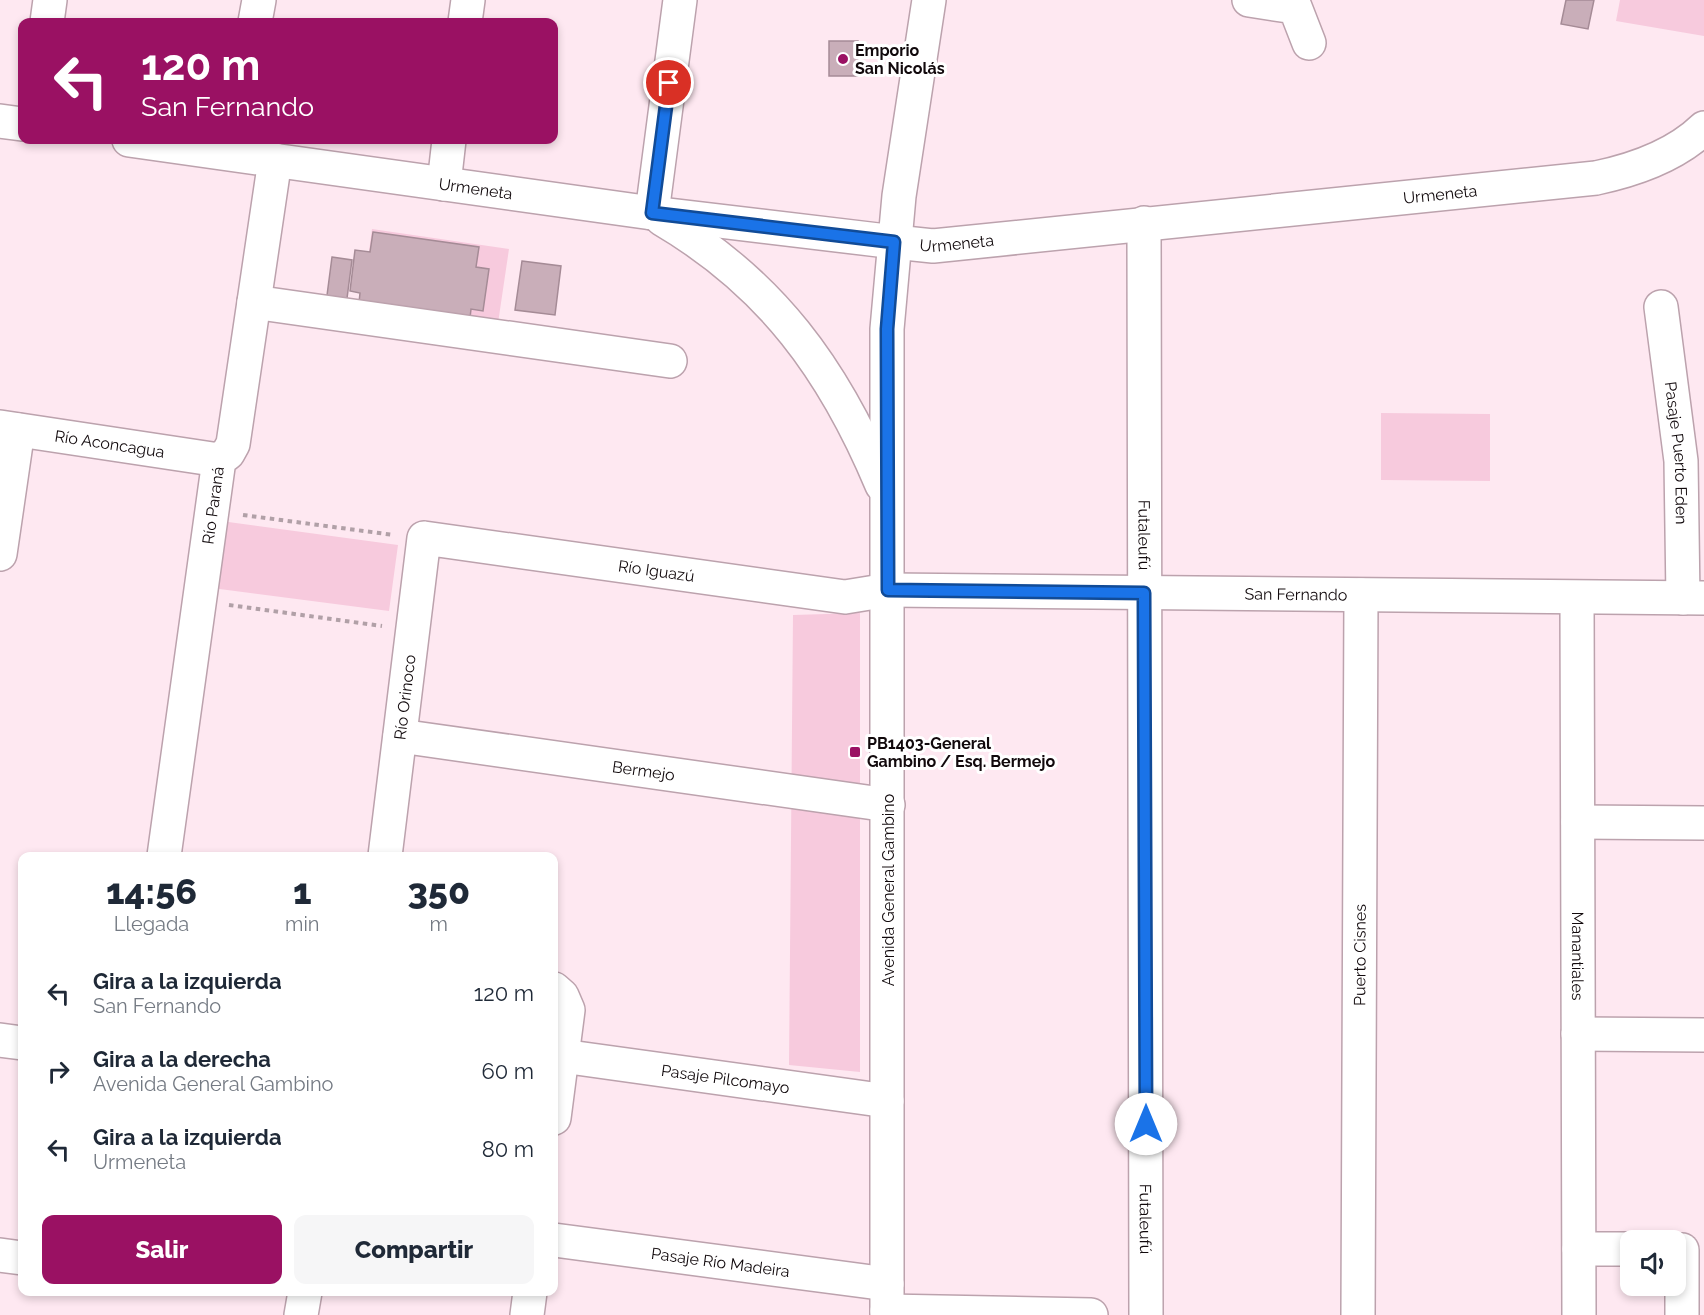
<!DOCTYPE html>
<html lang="es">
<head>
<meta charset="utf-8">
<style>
	:root { --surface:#fff; --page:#f6f6f7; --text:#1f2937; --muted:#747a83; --accent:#9a1163 }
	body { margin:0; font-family:Raleway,sans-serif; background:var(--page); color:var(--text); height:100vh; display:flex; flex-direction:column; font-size:22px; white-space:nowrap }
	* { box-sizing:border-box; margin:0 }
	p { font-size:20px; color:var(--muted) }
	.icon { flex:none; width:33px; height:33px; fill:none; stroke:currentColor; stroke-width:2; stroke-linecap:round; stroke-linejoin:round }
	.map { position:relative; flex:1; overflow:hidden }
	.drawer { position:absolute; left:18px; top:852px; width:540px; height:444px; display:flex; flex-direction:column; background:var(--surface); border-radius:12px; box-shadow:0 3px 9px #0003 }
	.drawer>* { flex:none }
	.guide { position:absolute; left:18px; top:18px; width:540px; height:126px; border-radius:12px; box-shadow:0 3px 9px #0003; background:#9a1163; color:#fff; overflow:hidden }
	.fabs { position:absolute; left:1620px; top:1230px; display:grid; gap:12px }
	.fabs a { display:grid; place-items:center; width:66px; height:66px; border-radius:12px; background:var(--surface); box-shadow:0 3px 9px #0003; font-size:30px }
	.pin { position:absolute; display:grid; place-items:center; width:51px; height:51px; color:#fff; margin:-26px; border:3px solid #fff; border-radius:50%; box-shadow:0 2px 6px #0007 }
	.me { position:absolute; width:66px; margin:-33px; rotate:0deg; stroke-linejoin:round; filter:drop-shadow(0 0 4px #0008) }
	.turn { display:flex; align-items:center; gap:21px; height:126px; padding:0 24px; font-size:27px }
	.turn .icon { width:78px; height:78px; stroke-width:2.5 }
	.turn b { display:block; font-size:42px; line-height:51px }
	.eta { display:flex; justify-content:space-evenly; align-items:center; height:102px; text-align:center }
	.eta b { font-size:36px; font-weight:800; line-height:42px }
	.cta { display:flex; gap:12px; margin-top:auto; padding:12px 24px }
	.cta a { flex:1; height:69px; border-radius:12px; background:var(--accent); color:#fff; font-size:24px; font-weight:800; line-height:69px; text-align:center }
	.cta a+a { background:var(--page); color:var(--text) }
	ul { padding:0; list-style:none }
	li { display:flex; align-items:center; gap:18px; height:78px; padding:0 24px }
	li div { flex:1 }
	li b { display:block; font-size:22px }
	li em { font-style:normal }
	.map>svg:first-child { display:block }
	.green { fill:#f7cadd }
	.building { fill:#c9aeb9; stroke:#a58b96; stroke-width:1.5 }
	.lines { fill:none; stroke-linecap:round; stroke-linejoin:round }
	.street-casing { stroke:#bca2ad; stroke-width:36 }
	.secondary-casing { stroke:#bca2ad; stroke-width:36 }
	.path { stroke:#b1a0a7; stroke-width:4; stroke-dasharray:4.5 4.5; stroke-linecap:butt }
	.street { stroke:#fff; stroke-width:33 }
	.secondary { stroke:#fff; stroke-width:33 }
	.route-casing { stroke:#114b97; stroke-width:15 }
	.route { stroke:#1a73e8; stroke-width:10 }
	.poi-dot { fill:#9a1163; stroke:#fff; stroke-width:2 }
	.labels { text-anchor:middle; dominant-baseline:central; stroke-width:6; stroke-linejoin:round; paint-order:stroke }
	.poi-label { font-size:16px; font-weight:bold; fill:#11090c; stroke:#fff; text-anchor:start }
	.street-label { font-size:16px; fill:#11090c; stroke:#fff }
</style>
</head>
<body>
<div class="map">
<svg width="1704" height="1315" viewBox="0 0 1704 1315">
	<rect width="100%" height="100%" fill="#fee8f1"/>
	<path class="green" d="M 1620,0 L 1704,0 L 1704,36 L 1616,21 Z
		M 372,229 L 509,249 L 497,330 L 361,312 Z
		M 1381,413 L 1490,414 L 1490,481 L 1381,480 Z
		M 221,521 L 398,545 L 389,611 L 212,588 Z
		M 860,613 L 860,1072 L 789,1065 L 793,615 Z"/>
	<path class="building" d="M 1566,0 L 1594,0 L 1588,29 L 1561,24 Z
		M 829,41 L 858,41 L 858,76 L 829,76 Z
		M 373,232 L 479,247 L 476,267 L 489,269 L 483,311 L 471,309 L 469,327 L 358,312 L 360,293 L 350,291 L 355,250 L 370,252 Z
		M 332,257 L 352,260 L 346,306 L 326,303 Z
		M 522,261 L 561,266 L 555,315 L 515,310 Z"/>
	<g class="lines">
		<defs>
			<g id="street">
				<path d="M 1249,0 L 1295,7 L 1309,43"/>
				<path d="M 47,22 L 50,0"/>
				<path d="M 255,22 L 259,0"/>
				<path d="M 465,22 L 468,0"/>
				<path d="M 444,184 L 449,140"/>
				<path d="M 652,213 L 680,0"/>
				<path id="s1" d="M 1144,223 L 1146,1315"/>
				<path id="s2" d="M 895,242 L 933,246 L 1596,178 C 1634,170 1675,156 1704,128"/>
				<path d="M 254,302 L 670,361"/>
				<path id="s3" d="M 1661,307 L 1681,461 L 1683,598"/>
				<path id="s4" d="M 0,427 L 219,460"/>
				<path d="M 0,554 L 18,430"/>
				<path id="s5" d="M 1577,598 L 1579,1315"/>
				<path id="s6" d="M 400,736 L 888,805"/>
				<path d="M 1578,822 L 1704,823"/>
				<path id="s7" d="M 164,856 L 219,460 L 228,453 L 233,444 L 275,160"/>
				<path id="s8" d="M 385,856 L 424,538 L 845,597 L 888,590"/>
				<path d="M 554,989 L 562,996 L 568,1010 L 554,1118"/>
				<path d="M 1578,1034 L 1704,1035"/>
				<path d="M 0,1040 L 22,1043"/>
				<path id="s9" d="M 562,1056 L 887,1101"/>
				<path id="s10" d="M 554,1240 L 887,1284"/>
				<path d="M 1579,1249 L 1630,1249"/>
				<path d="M 1682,1250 L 1682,1315"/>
				<path d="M 0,1255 L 22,1258"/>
				<path d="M 887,1311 L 1091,1315"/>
				<path d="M 301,1315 L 305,1292"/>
				<path d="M 527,1315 L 530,1292"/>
				<path id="s11" d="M 1358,1315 L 1361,595"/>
			</g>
			<g id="secondary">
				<path d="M 0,121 L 22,124"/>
				<path id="s12" d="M 129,140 L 652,213 L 895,242"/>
				<path d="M 662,219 C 771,283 834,370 882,485"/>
				<path id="s13" d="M 888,590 L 1704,598"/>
				<path d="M 887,1315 L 887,329 L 899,196 L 929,0"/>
			</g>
		</defs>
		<use href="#street" class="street-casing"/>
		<use href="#secondary" class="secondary-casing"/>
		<path class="path" d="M 243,515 L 394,535
			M 229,605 L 382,626"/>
		<use href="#street" class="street"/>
		<use href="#secondary" class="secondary"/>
	</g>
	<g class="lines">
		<defs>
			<path id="route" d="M 669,83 L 652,213 L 894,242 L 887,329 L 888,590 L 1144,593 L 1146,1124"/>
		</defs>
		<use href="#route" class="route-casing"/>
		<use href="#route" class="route"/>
	</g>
	<g class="poi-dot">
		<circle cx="843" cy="59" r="6"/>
		<rect x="849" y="746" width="12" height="12" rx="3"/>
	</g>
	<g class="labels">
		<g class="poi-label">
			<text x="855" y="50">Emporio<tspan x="855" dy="18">San Nicolás</tspan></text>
			<text x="867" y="743">PB1403-General<tspan x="867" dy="18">Gambino / Esq. Bermejo</tspan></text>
		</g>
		<g class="street-label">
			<text stroke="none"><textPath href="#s12" startOffset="350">Urmeneta</textPath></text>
			<text stroke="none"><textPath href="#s2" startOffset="548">Urmeneta</textPath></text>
			<text stroke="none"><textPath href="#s2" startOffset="62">Urmeneta</textPath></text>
			<text stroke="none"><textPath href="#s4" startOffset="111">Río Aconcagua</textPath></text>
			<text stroke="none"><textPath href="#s3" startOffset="147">Pasaje Puerto Eden</textPath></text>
			<text stroke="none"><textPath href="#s7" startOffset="354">Río Paraná</textPath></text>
			<text stroke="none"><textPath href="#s1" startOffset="312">Futaleufú</textPath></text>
			<text stroke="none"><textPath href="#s8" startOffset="555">Río Iguazú</textPath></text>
			<text stroke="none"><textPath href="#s13" startOffset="408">San Fernando</textPath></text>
			<text stroke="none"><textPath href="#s8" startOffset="160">Río Orinoco</textPath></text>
			<text stroke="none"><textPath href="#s6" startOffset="246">Bermejo</textPath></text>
			<text transform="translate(888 890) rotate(-90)">Avenida General Gambino</text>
			<text stroke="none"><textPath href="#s11" startOffset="360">Puerto Cisnes</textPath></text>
			<text stroke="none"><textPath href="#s5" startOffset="358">Manantiales</textPath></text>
			<text stroke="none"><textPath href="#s9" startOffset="165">Pasaje Pilcomayo</textPath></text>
			<text stroke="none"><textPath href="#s1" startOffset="996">Futaleufú</textPath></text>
			<text stroke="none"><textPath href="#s10" startOffset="168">Pasaje Río Madeira</textPath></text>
		</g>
	</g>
</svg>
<div class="fabs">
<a><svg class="icon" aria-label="sound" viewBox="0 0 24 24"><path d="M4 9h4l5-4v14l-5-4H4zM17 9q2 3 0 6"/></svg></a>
</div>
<div class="pin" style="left:669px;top:83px;background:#d93025"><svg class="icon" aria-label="arrive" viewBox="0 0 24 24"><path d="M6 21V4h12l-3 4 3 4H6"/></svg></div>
<svg class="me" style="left:1146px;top:1124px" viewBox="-20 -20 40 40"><circle r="19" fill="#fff"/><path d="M0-13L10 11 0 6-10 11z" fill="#1a73e8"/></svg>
<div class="guide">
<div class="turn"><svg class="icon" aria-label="left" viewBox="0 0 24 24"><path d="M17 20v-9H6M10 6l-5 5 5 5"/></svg><div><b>120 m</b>San Fernando</div></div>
</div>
<section class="drawer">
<div class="eta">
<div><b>14:56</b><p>Llegada</p></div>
<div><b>1</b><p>min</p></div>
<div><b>350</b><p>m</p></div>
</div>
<ul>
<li><svg class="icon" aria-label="left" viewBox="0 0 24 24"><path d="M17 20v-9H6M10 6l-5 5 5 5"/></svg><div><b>Gira a la izquierda</b><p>San Fernando</p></div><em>120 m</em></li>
<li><svg class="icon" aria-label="right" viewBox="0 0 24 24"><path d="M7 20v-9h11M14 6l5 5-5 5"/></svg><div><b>Gira a la derecha</b><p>Avenida General Gambino</p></div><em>60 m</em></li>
<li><svg class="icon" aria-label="left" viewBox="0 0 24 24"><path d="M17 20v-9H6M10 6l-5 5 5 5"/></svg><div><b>Gira a la izquierda</b><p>Urmeneta</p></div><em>80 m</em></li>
</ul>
<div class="cta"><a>Salir</a><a>Compartir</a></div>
</section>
</div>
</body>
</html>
